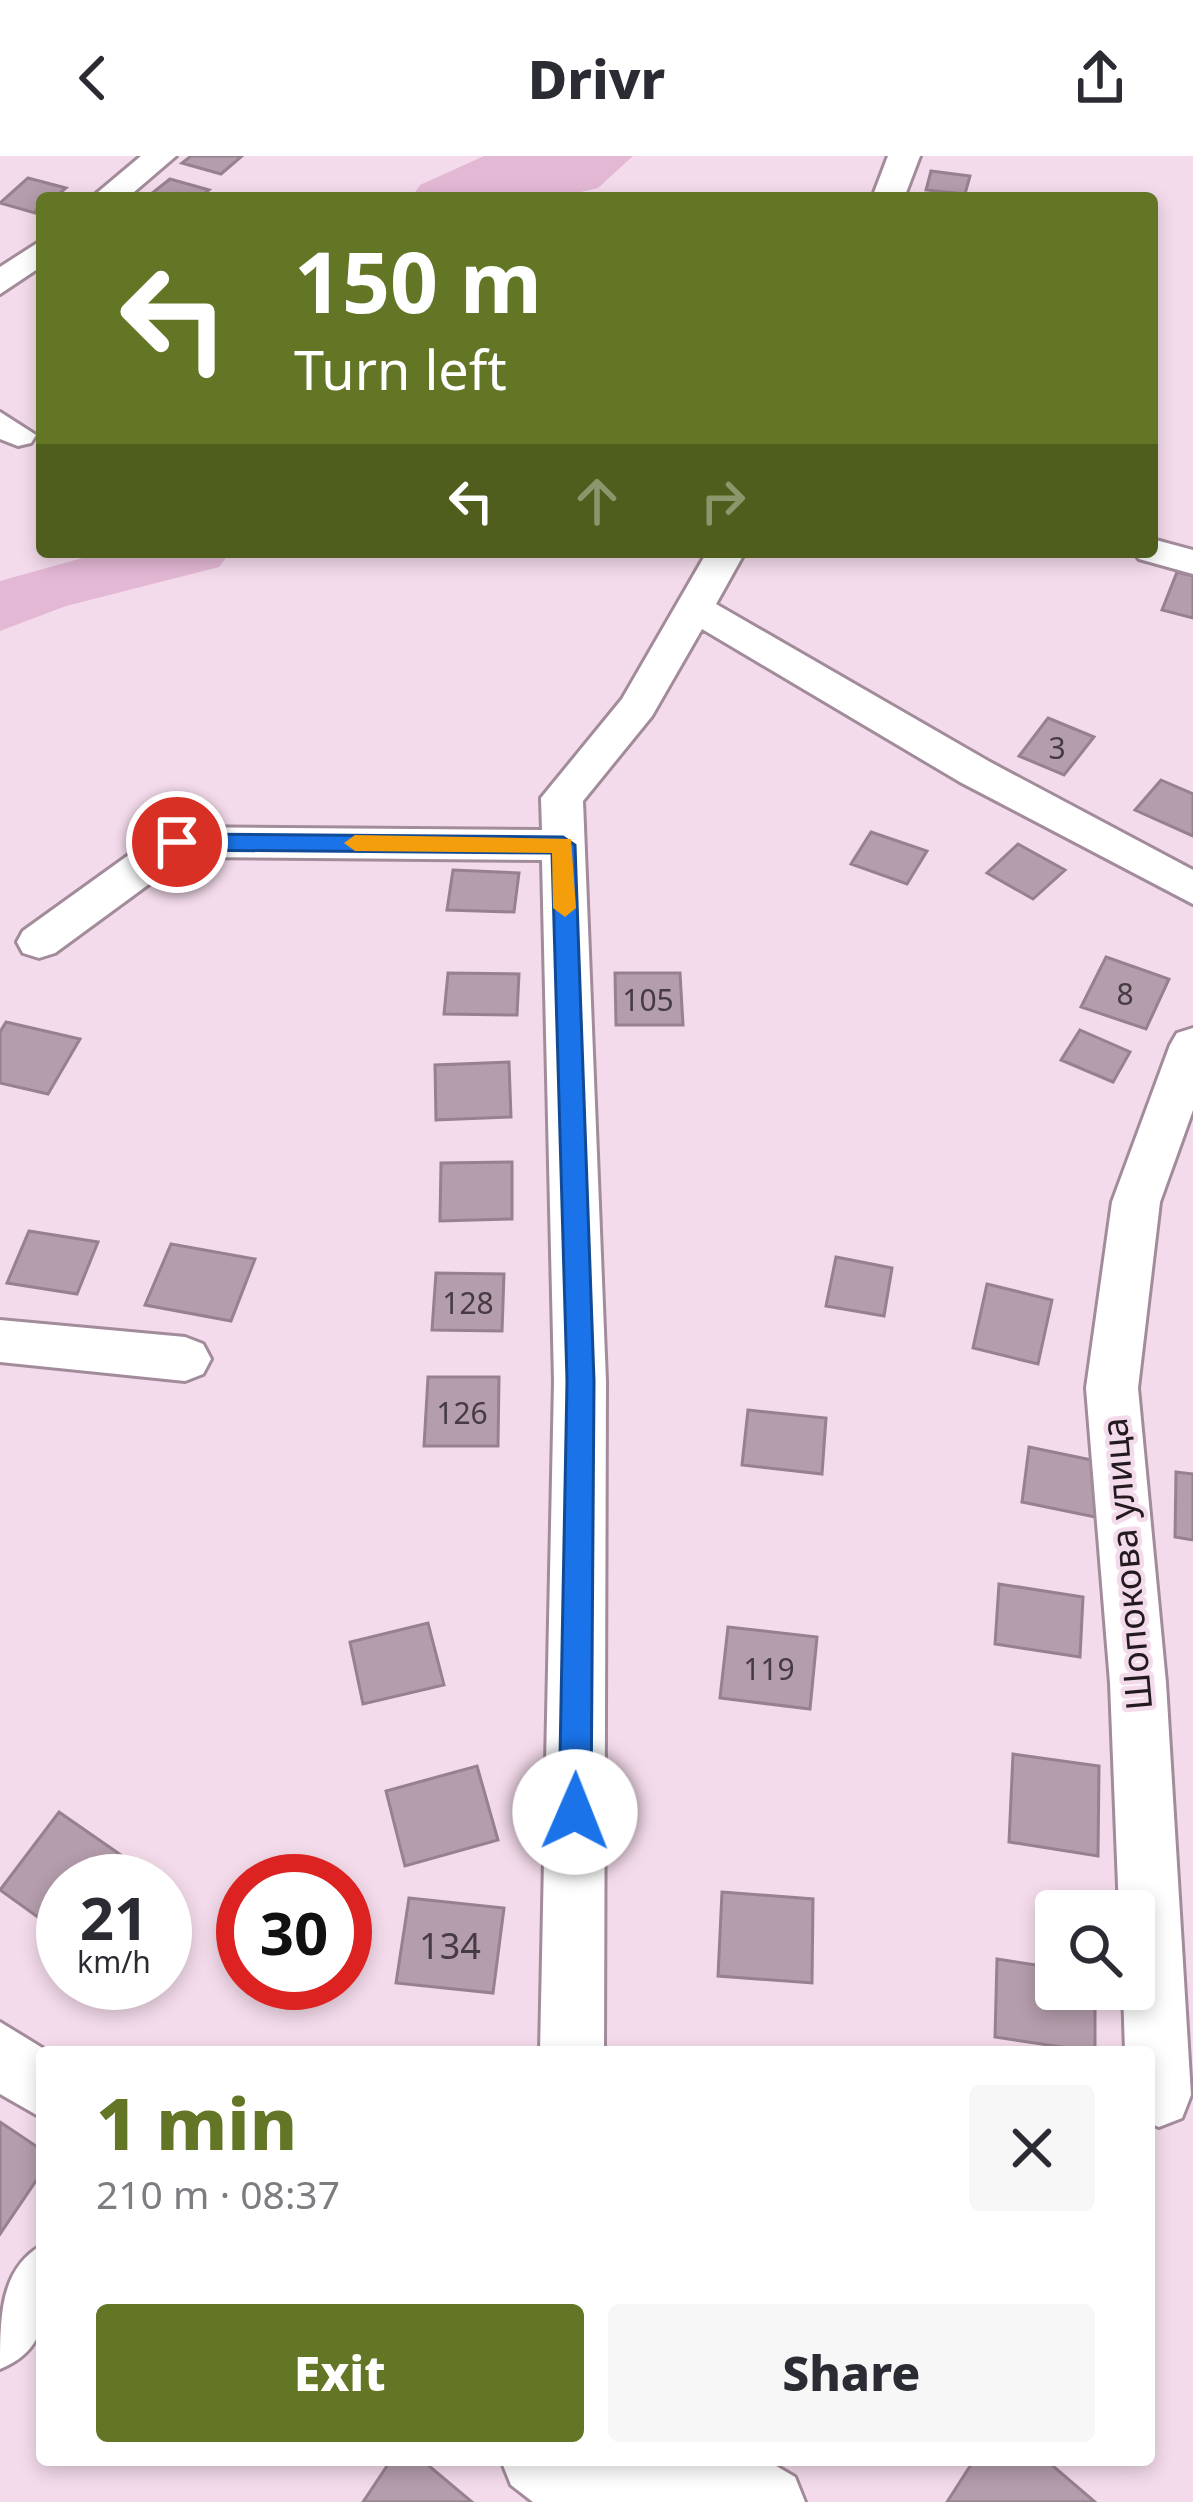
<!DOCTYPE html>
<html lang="en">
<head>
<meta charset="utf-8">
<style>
	:root { --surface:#fff; --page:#f7f7f7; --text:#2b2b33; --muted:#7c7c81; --accent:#637625 }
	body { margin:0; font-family:"Noto Sans",sans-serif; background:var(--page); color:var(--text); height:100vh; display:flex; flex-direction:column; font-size:45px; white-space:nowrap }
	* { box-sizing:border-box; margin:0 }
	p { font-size:39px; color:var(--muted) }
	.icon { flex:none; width:66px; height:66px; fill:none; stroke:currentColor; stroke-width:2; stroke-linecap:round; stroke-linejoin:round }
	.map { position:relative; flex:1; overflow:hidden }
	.drawer { position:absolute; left:36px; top:1890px; width:1119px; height:420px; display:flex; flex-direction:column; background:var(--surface); border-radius:12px; box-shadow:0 6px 18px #0003 }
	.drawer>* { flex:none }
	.top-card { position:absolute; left:36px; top:36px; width:1122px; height:366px; border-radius:12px; box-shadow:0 6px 18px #0003; background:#637625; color:#fff; overflow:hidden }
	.controls { position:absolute; left:1035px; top:1734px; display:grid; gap:24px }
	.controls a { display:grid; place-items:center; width:120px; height:120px; border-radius:12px; background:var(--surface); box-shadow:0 6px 18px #0003; font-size:60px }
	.speed { position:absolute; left:36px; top:1698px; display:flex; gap:24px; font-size:60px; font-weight:700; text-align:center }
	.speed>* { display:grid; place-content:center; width:156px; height:156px; border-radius:50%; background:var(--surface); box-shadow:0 6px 18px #0003; line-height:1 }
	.speed small { font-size:30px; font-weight:400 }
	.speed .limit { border:18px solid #d22; background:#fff; color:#111 }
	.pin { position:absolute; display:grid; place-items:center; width:102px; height:102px; color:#fff; margin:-51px; border:6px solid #fff; border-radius:50%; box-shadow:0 3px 12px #0007 }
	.me { position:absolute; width:132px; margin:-66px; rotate:1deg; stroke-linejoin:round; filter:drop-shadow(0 0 9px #0008) }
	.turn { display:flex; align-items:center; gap:42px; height:252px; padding:0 60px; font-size:54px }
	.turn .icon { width:156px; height:156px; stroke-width:2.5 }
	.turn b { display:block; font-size:84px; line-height:102px }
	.lanes { display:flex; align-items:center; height:114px; padding:0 60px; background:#0003; justify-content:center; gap:60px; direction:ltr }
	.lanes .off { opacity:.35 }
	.round { display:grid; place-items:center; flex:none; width:126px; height:126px; border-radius:12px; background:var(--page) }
	.summary { display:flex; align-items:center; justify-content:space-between; height:204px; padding:0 60px }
	h1 { font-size:72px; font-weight:800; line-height:90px; color:var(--accent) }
	.button { display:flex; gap:24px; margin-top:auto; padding:24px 60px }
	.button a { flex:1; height:138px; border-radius:12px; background:var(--accent); color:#fff; font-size:48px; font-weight:800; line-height:138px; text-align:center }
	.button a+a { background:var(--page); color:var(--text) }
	header { display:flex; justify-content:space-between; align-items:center; height:156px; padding:0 60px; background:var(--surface); font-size:54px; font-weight:800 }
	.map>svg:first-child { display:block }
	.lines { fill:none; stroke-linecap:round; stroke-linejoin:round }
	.river { fill:#e3b8d5; fill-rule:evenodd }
	.building { fill:#b49dac; stroke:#97818f; stroke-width:3 }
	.street-casing { stroke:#a28b9a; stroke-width:6 }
	.street { fill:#fff; fill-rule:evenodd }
	.route { fill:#1a73e8; stroke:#114b97; stroke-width:3 }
	.slow { fill:#f59e0b }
	.labels { text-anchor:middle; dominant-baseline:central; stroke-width:9; stroke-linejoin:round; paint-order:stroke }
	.number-label { font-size:30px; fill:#463b42 }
	.street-label { font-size:36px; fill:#221a1f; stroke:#f4dbeb }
	.near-number-label { font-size:36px; fill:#463b42 }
</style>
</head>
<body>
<header><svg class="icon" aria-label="back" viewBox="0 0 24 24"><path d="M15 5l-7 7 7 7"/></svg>Drivr<svg class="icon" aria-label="share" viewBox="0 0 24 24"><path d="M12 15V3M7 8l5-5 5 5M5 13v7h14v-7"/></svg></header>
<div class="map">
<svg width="1193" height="2346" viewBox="0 0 1193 2346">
	<rect width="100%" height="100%" fill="#f4dbeb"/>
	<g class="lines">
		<path class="river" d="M 484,0 L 633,0 L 598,32 L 577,37 L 411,42 L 420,29 Z
			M 104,396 L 230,396 L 219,411 L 66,450 L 0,475 L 0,425 Z"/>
	</g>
	<path class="building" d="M 191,0 L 242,0 L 221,18 L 182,7 Z
		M 931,15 L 970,20 L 965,38 L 926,34 Z
		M 28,22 L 66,32 L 54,42 L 42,42 L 35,57 L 0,47 Z
		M 170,23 L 209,34 L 199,42 L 146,42 Z
		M 1177,416 L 1193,420 L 1193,462 L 1162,454 Z
		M 1048,562 L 1094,581 L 1064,619 L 1019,600 Z
		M 1161,624 L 1193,638 L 1193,680 L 1135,654 Z
		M 871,676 L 927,695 L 907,728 L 851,708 Z
		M 1018,688 L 1065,714 L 1033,743 L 987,717 Z
		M 453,714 L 519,717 L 514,756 L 447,754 Z
		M 1106,801 L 1169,823 L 1146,873 L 1081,851 Z
		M 448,817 L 519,818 L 517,859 L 444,858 Z
		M 615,817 L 680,817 L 683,869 L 616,869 Z
		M 6,866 L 80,883 L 48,938 L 0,927 L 0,876 Z
		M 1080,874 L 1130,896 L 1113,926 L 1061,904 Z
		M 509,906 L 511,961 L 436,964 L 435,909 Z
		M 512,1006 L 512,1063 L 440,1065 L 441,1007 Z
		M 29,1075 L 98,1086 L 77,1138 L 7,1127 Z
		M 171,1088 L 255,1103 L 231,1165 L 145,1149 Z
		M 836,1101 L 892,1112 L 884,1160 L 826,1150 Z
		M 436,1117 L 504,1118 L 502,1175 L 432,1174 Z
		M 987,1128 L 1052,1144 L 1038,1208 L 973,1192 Z
		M 428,1221 L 499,1221 L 498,1290 L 424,1290 Z
		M 748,1254 L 826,1262 L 822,1318 L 742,1309 Z
		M 1029,1291 L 1101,1306 L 1095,1361 L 1022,1346 Z
		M 1176,1316 L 1193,1318 L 1193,1384 L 1175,1381 Z
		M 999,1428 L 1083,1441 L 1080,1501 L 995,1488 Z
		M 428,1467 L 444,1529 L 363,1548 L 350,1486 Z
		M 728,1471 L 817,1481 L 810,1553 L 720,1542 Z
		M 1013,1598 L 1099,1610 L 1098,1700 L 1009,1686 Z
		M 477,1610 L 498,1684 L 405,1710 L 386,1635 Z
		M 59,1656 L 131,1706 L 115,1725 L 63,1725 L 63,1779 L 0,1734 Z
		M 722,1736 L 813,1743 L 812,1827 L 718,1820 Z
		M 409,1742 L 504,1752 L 493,1837 L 396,1827 Z
		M 997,1803 L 1056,1812 L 1056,1833 L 1095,1833 L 1095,1896 L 995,1881 Z
		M 0,1966 L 42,1994 L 42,2016 L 0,2078 Z
		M 391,2304 L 422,2304 L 472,2346 L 363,2346 Z
		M 974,2304 L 1046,2304 L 1095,2346 L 947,2346 Z"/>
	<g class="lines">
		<defs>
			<path id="street" d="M 141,0 L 176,0 L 127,42 L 91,42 Z
				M 888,0 L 920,0 L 904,42 L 872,42 Z
				M 42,84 L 42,110 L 0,138 L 0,111 Z
				M 0,256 L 36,279 L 31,287 L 18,290 L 0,283 Z
				M 1152,383 L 1193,394 L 1193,418 L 1139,403 L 1134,396 L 1152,396 Z
				M 707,396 L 745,396 L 716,448 L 990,606 L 1193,714 L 1193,748 L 960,626 L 702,473 L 652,560 L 583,645 L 606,1225 L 604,1896 L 540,1896 L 554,1225 L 542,704 L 186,701 L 55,797 L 39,802 L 23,797 L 17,786 L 23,775 L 162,675 L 177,671 L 542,674 L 541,642 L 622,543 Z
				M 1193,872 L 1193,954 L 1160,1046 L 1138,1232 L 1166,1527 L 1191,1939 L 1182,1962 L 1159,1971 L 1149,1967 L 1149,1896 L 1125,1896 L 1123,1833 L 1134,1833 L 1134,1755 L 1119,1755 L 1110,1527 L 1086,1232 L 1112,1046 L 1170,889 L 1177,877 Z
				M 0,1164 L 185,1181 L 203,1188 L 211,1203 L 203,1218 L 185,1225 L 0,1206 Z
				M 0,1866 L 49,1896 L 42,1896 L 42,1962 L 0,1938 Z
				M 42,2089 C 42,2143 58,2189 0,2213 C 0,2160 0,2113 42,2089 Z
				M 501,2304 L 766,2304 L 795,2321 L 805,2346 L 533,2346 L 511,2329 Z"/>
		</defs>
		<use href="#street" class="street-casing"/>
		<use href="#street" class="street"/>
	</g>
	<path class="route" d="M 177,678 L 563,681 L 575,689 L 594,1225 L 591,1656 L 586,1667 L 575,1672 L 564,1667 L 559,1656 L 567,1225 L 552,697 L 177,694 L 165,686 Z"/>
	<path class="slow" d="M 355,679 L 571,683 L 576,752 L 565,761 L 553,752 L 552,697 L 355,695 L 344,687 Z"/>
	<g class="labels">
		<g class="number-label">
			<text x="1057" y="591">3</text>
			<text x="1125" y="837">8</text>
			<text x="648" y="843">105</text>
			<text x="468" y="1146">128</text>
			<text x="462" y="1256">126</text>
			<text x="769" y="1512">119</text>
		</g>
		<g class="street-label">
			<text transform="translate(1126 1408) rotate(-95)">Шопокова улица</text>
		</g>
		<g class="near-number-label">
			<text x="450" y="1789">134</text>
		</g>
	</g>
</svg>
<div class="controls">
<a><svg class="icon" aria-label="search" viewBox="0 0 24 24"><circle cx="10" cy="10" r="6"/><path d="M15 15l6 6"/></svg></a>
</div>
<div class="speed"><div>21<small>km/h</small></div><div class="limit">30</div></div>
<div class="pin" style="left:177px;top:686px;background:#d93025"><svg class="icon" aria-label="arrive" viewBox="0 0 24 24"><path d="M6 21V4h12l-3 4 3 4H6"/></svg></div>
<svg class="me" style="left:575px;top:1656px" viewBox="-20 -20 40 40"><circle r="19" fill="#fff"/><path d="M0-13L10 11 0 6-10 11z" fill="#1a73e8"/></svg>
<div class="top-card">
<div class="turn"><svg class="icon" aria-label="left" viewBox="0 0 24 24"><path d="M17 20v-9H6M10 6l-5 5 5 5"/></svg><div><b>150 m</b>Turn left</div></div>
<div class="lanes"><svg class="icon" aria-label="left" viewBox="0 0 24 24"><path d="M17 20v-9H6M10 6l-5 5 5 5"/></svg><svg class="icon off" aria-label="ahead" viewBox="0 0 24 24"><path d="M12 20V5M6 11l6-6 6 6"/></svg><svg class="icon off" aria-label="right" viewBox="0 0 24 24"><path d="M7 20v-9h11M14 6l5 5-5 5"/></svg></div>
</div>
<section class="drawer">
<div class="summary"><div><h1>1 min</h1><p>210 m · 08:37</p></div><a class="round"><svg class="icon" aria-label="close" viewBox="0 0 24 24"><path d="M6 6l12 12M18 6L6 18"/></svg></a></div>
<div class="button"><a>Exit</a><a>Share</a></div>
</section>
</div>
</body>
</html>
